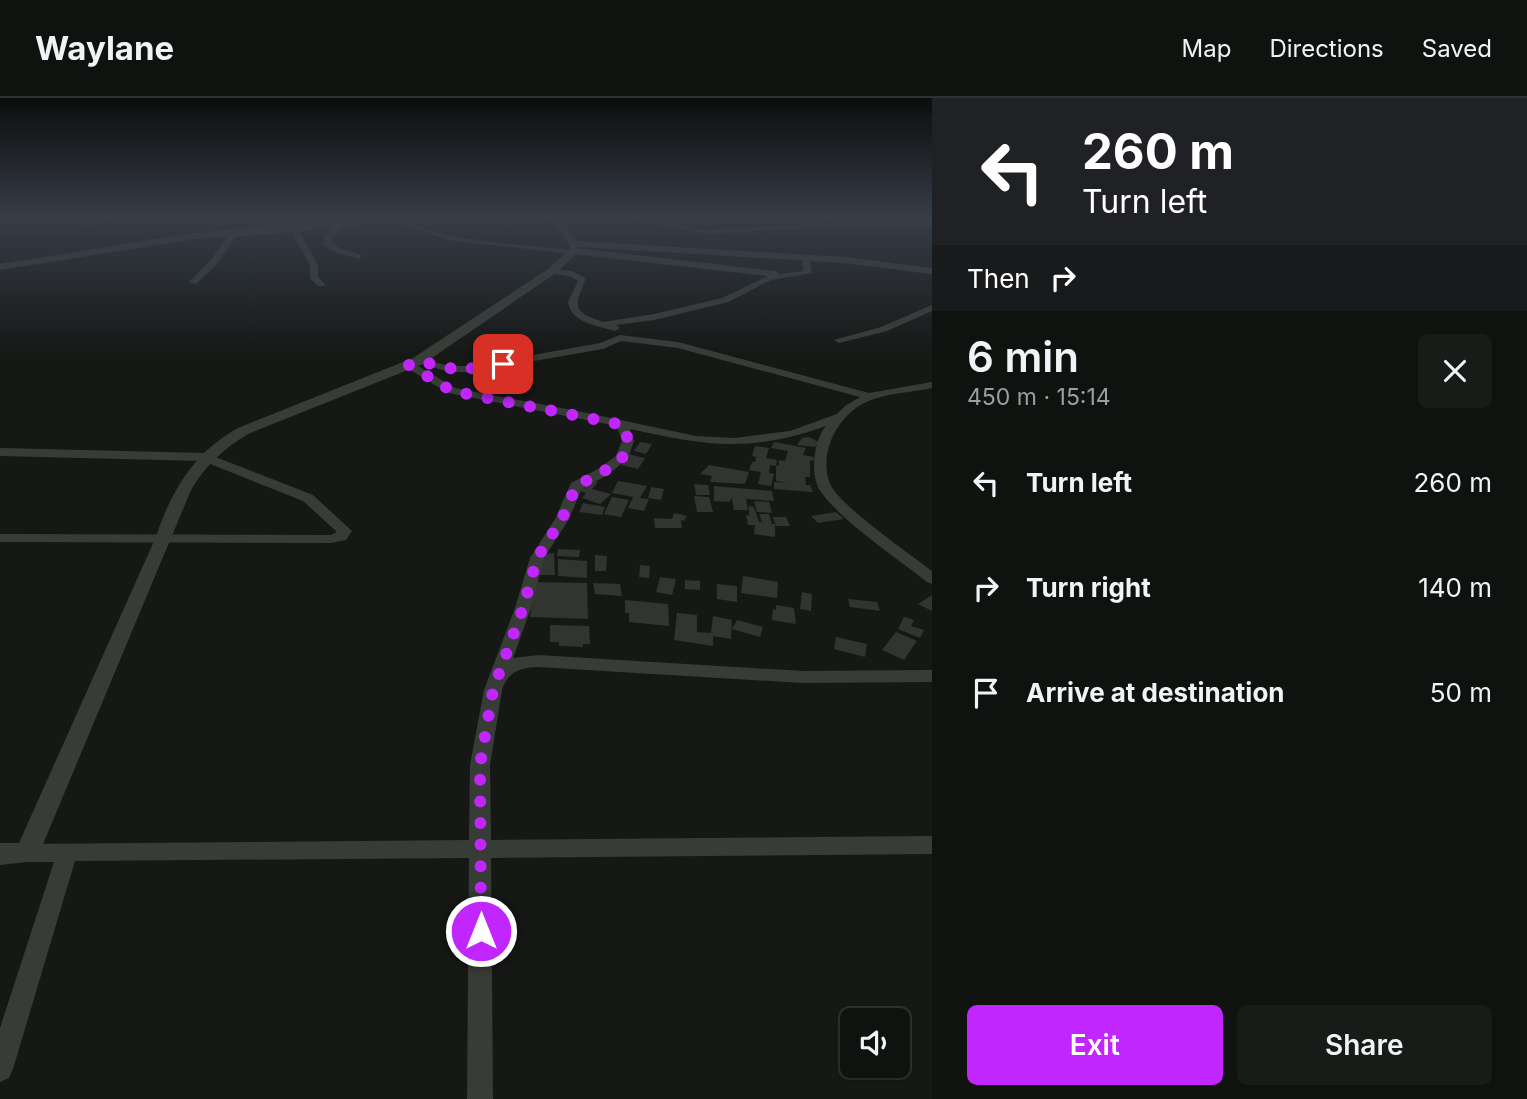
<!DOCTYPE html>
<html lang="en">
<head>
<meta charset="utf-8">
<style>
	:root { --surface:#101210; --page:#191b19; --text:#f1f3f6; --muted:#9c9e9f; --line:#303230; --accent:#c126ff }
	body { margin:0; font-family:Inter,sans-serif; background:var(--page); color:var(--text); height:100vh; display:flex; flex-direction:column; font-size:26px; white-space:nowrap }
	* { box-sizing:border-box; margin:0 }
	p { font-size:23px; color:var(--muted) }
	.icon { flex:none; width:38px; height:38px; fill:none; stroke:currentColor; stroke-width:2; stroke-linecap:round; stroke-linejoin:round }
	.map { position:relative; flex:1; overflow:hidden }
	.details { display:flex; flex-direction:column; background:var(--surface); width:595px }
	.details>* { flex:none }
	.guide { background:#202124; color:#fff; overflow:hidden }
	.fabs { position:absolute; left:840px; top:910px; display:grid; gap:14px }
	.fabs a { display:grid; place-items:center; width:70px; height:70px; border-radius:10px; background:var(--surface); box-shadow:0 2px 5px #0004,0 0 0 2px var(--line); font-size:35px }
	.pin { position:absolute; display:grid; place-items:center; width:60px; height:60px; color:#fff; margin:-30px; border-radius:14px; box-shadow:0 4px 10px #0006 }
	.me { position:absolute; width:77px; margin:-38px; rotate:0deg; stroke-linejoin:round; filter:drop-shadow(0 0 5px #0008) }
	.turn { display:flex; align-items:center; gap:24px; height:147px; padding:0 35px; font-size:32px }
	.turn .icon { width:91px; height:91px; stroke-width:2.5 }
	.turn b { display:block; font-size:49px; line-height:60px }
	.then { display:flex; align-items:center; height:66px; padding:0 35px; background:#0003; gap:14px; font-size:26px }
	.round { display:grid; place-items:center; flex:none; width:74px; height:74px; border-radius:10px; background:var(--page) }
	.head { display:flex; align-items:center; justify-content:space-between; height:119px; padding:0 35px }
	h1 { font-size:42px; font-weight:600; line-height:52px }
	.button { display:flex; gap:14px; margin-top:auto; padding:14px 35px }
	.button a { flex:1; height:80px; border-radius:10px; background:var(--accent); color:#fff; font-size:28px; font-weight:600; line-height:80px; text-align:center }
	.button a+a { background:var(--page); color:var(--text) }
	ul { padding:0; list-style:none }
	li { display:flex; align-items:center; gap:21px; height:105px; padding:0 35px }
	li div { flex:1 }
	li b { display:block; font-size:26px }
	li em { font-style:normal }
	header { display:flex; align-items:center; gap:42px; box-sizing:border-box; height:98px; padding:0 35px; background:var(--surface); border-bottom:2px solid var(--line) }
	header strong { font-size:33px }
	nav { display:flex; gap:38px; margin-inline-start:auto; font-size:24px }
	main { display:flex; flex:1; min-height:0 }
	.map>svg:first-child { display:block }
	.building { fill:#313431 }
	.lines { fill:none; stroke-linecap:round; stroke-linejoin:round }
	.minor { fill:#373d36; fill-rule:evenodd }
	.tertiary { fill:#373d36; fill-rule:evenodd }
	.route { stroke:#c126ff; stroke-width:12; stroke-dasharray:0 21.6 }
</style>
</head>
<body>
<header>
<strong>Waylane</strong>
<nav><a>Map</a><a>Directions</a><a>Saved</a></nav>
</header>
<main>
<div class="map">
<svg width="932" height="1001" viewBox="0 0 932 1001">
	<rect width="100%" height="100%" fill="#161816"/>
	<path class="building" d="M 103,118 L 120,119 L 89,127 L 78,124 Z
		M 809,339 L 819,344 L 815,349 L 797,347 L 802,340 Z
		M 640,344 L 652,346 L 646,356 L 634,353 Z
		M 774,344 L 806,350 L 803,357 L 814,359 L 813,363 L 810,362 L 810,379 L 805,379 L 806,387 L 810,387 L 813,394 L 774,391 L 774,384 L 786,385 L 776,383 L 776,368 L 770,367 L 769,375 L 774,376 L 771,388 L 758,386 L 761,374 L 749,372 L 752,364 L 755,364 L 756,359 L 752,358 L 755,348 L 769,350 L 766,360 L 777,362 L 776,367 L 779,368 L 779,362 L 785,363 L 788,353 L 771,350 Z
		M 628,356 L 645,360 L 638,371 L 621,367 Z
		M 709,367 L 749,374 L 745,386 L 710,384 L 712,378 L 700,376 Z
		M 593,382 L 598,384 L 592,391 L 611,396 L 600,406 L 582,400 L 586,395 L 576,392 Z
		M 618,383 L 647,388 L 640,400 L 649,401 L 644,413 L 628,410 L 633,399 L 612,395 Z
		M 694,386 L 708,387 L 710,397 L 696,397 Z
		M 714,388 L 772,393 L 774,403 L 746,401 L 748,412 L 734,412 L 732,400 L 729,404 L 714,403 Z
		M 651,389 L 664,391 L 661,402 L 648,400 Z
		M 694,398 L 709,399 L 713,414 L 697,414 Z
		M 612,399 L 629,402 L 621,419 L 604,416 Z
		M 754,403 L 769,404 L 772,415 L 757,414 Z
		M 583,405 L 605,409 L 602,417 L 579,414 Z
		M 749,408 L 754,409 L 759,424 L 762,424 L 759,416 L 769,416 L 772,426 L 775,426 L 775,439 L 754,436 L 755,427 L 748,427 L 746,417 L 749,418 Z
		M 836,414 L 844,421 L 818,425 L 811,418 Z
		M 674,415 L 687,418 L 684,423 L 681,422 L 682,430 L 655,430 L 654,420 L 672,421 Z
		M 773,419 L 786,419 L 790,428 L 776,428 Z
		M 558,451 L 580,452 L 579,459 L 557,458 Z
		M 554,455 L 555,477 L 537,477 L 544,456 Z
		M 595,457 L 607,458 L 606,473 L 595,473 Z
		M 558,461 L 587,463 L 587,480 L 558,478 Z
		M 640,467 L 650,468 L 649,480 L 639,479 Z
		M 743,478 L 778,484 L 777,500 L 741,495 Z
		M 660,479 L 676,481 L 672,497 L 656,494 Z
		M 685,482 L 700,483 L 700,492 L 685,491 Z
		M 535,484 L 587,485 L 588,521 L 530,519 Z
		M 593,485 L 620,486 L 622,498 L 595,496 Z
		M 717,486 L 737,488 L 737,504 L 717,501 Z
		M 802,494 L 812,496 L 811,513 L 800,511 Z
		M 932,497 L 932,513 L 918,506 Z
		M 848,501 L 877,504 L 880,513 L 850,509 Z
		M 625,502 L 668,506 L 669,528 L 629,524 L 629,515 L 625,515 Z
		M 776,507 L 794,510 L 796,526 L 772,522 L 773,511 L 776,512 Z
		M 677,515 L 697,517 L 697,534 L 711,535 L 713,518 L 732,522 L 731,541 L 713,538 L 713,548 L 674,542 Z
		M 904,519 L 914,522 L 911,528 L 924,532 L 920,540 L 898,531 Z
		M 737,522 L 763,529 L 760,539 L 732,531 Z
		M 550,527 L 589,528 L 590,546 L 583,546 L 583,549 L 559,548 L 559,544 L 550,544 Z
		M 896,534 L 917,543 L 904,562 L 882,552 Z
		M 836,539 L 867,546 L 865,559 L 834,551 Z"/>
	<g class="lines">
		<path class="minor" d="M 396,118 C 436,145 523,146 571,152 L 575,150 L 776,173 L 780,176 L 803,173 L 802,165 L 809,158 L 813,160 L 810,165 L 812,175 L 771,182 L 728,204 L 654,222 L 616,227 L 620,230 L 615,233 C 598,228 571,225 568,204 L 578,183 L 569,178 L 549,175 L 549,171 L 571,173 L 586,180 L 578,201 L 578,210 L 585,217 L 603,224 L 654,216 L 722,200 L 768,178 L 449,142 L 393,123 L 344,128 L 332,139 L 331,144 L 340,150 L 362,157 L 359,161 L 334,154 L 324,147 L 324,138 L 333,129 L 299,133 L 318,167 L 318,179 L 325,186 L 324,188 L 318,188 L 310,180 L 310,167 L 292,134 L 235,139 L 217,166 L 196,186 L 189,184 L 211,162 L 227,139 L 207,140 L 204,136 Z
			M 620,118 L 636,118 L 705,132 L 811,126 L 932,125 L 932,129 L 811,130 L 705,136 Z
			M 932,207 L 932,213 L 887,233 L 839,245 L 834,242 L 881,229 Z
			M 620,237 L 678,244 L 869,295 L 932,284 L 932,290 C 913,294 892,295 874,301 C 841,311 817,352 830,386 C 839,407 911,457 932,473 L 932,486 L 927,484 C 898,461 837,420 819,391 C 810,375 814,341 826,328 C 750,355 707,348 630,331 L 634,343 L 628,360 L 608,377 L 582,390 L 569,421 L 544,460 L 531,510 L 513,560 L 538,557 L 803,573 L 932,572 L 932,584 L 803,585 L 538,569 C 520,570 508,573 502,592 L 490,667 L 491,742 L 932,738 L 932,756 L 491,760 L 493,1001 L 467,1001 L 469,760 L 75,763 L 13,971 L 9,980 L 0,984 L 0,930 L 54,764 L 27,764 L 19,761 L 16,755 L 19,749 L 27,746 L 469,742 L 470,667 L 484,592 L 515,510 L 530,460 L 555,421 L 571,385 L 598,371 L 616,358 L 622,343 L 617,328 L 448,295 L 407,270 L 407,266 L 415,266 L 455,290 L 582,314 L 696,338 L 735,340 L 790,333 L 837,316 L 845,308 L 860,299 L 678,250 L 621,243 L 603,251 L 471,274 L 449,274 L 413,263 L 418,260 L 449,268 L 471,268 L 600,245 Z
			M 0,350 L 205,355 L 313,397 L 352,433 L 346,442 L 331,445 L 0,444 L 0,436 L 331,437 L 337,434 L 303,403 L 203,363 L 0,358 Z"/>
		<path class="tertiary" d="M 355,118 L 385,118 L 194,141 L 0,172 L 0,166 L 194,135 Z
			M 548,118 L 557,118 L 577,143 L 845,159 L 932,170 L 932,176 L 845,165 L 579,149 L 578,154 L 556,175 L 423,266 L 248,336 C 223,351 206,367 191,392 L 36,763 L 0,767 L 0,745 L 19,745 L 155,441 C 171,394 193,355 238,330 L 413,260 L 548,171 L 570,151 L 569,146 Z"/>
	</g>
	<linearGradient id="sky" x2="0" y2="1"><stop stop-color="#0c0d0c"/><stop offset="0.46" stop-color="#363d47"/><stop offset="1" stop-color="#363d47" stop-opacity="0"/></linearGradient>
	<rect width="932" height="258" fill="url(#sky)"/>
	<g class="lines">
		<path class="route" d="M 481,833 L 480,667 L 493,592 L 523,510 L 537,460 L 562,421 L 576,388 L 603,374 L 622,360 L 628,343 L 624,327 L 452,293 L 409,267 L 418,263 L 459,272 L 503,266"/>
	</g>
</svg>
<div class="fabs">
<a><svg class="icon" aria-label="sound" viewBox="0 0 24 24"><path d="M4 9h4l5-4v14l-5-4H4zM17 9q2 3 0 6"/></svg></a>
</div>
<div class="pin" style="left:503px;top:266px;background:#d93025"><svg class="icon" aria-label="arrive" viewBox="0 0 24 24"><path d="M6 21V4h12l-3 4 3 4H6"/></svg></div>
<svg class="me" style="left:481px;top:833px" viewBox="-20 -20 40 40"><circle r="17" fill="#c126ff" stroke="#fff" stroke-width="3"/><path d="M0-11L8 9 0 5-8 9z" fill="#fff"/></svg>
</div>
<section class="details">
<div class="guide">
<div class="turn"><svg class="icon" aria-label="left" viewBox="0 0 24 24"><path d="M17 20v-9H6M10 6l-5 5 5 5"/></svg><div><b>260 m</b>Turn left</div></div>
<div class="then">Then<svg class="icon" aria-label="right" viewBox="0 0 24 24"><path d="M7 20v-9h11M14 6l5 5-5 5"/></svg></div>
</div>
<div class="head"><div><h1>6 min</h1><p>450 m · 15:14</p></div><a class="round"><svg class="icon" aria-label="close" viewBox="0 0 24 24"><path d="M6 6l12 12M18 6L6 18"/></svg></a></div>
<ul>
<li><svg class="icon" aria-label="left" viewBox="0 0 24 24"><path d="M17 20v-9H6M10 6l-5 5 5 5"/></svg><div><b>Turn left</b></div><em>260 m</em></li>
<li><svg class="icon" aria-label="right" viewBox="0 0 24 24"><path d="M7 20v-9h11M14 6l5 5-5 5"/></svg><div><b>Turn right</b></div><em>140 m</em></li>
<li><svg class="icon" aria-label="arrive" viewBox="0 0 24 24"><path d="M6 21V4h12l-3 4 3 4H6"/></svg><div><b>Arrive at destination</b></div><em>50 m</em></li>
</ul>
<div class="button"><a>Exit</a><a>Share</a></div>
</section>
</main>
</body>
</html>
